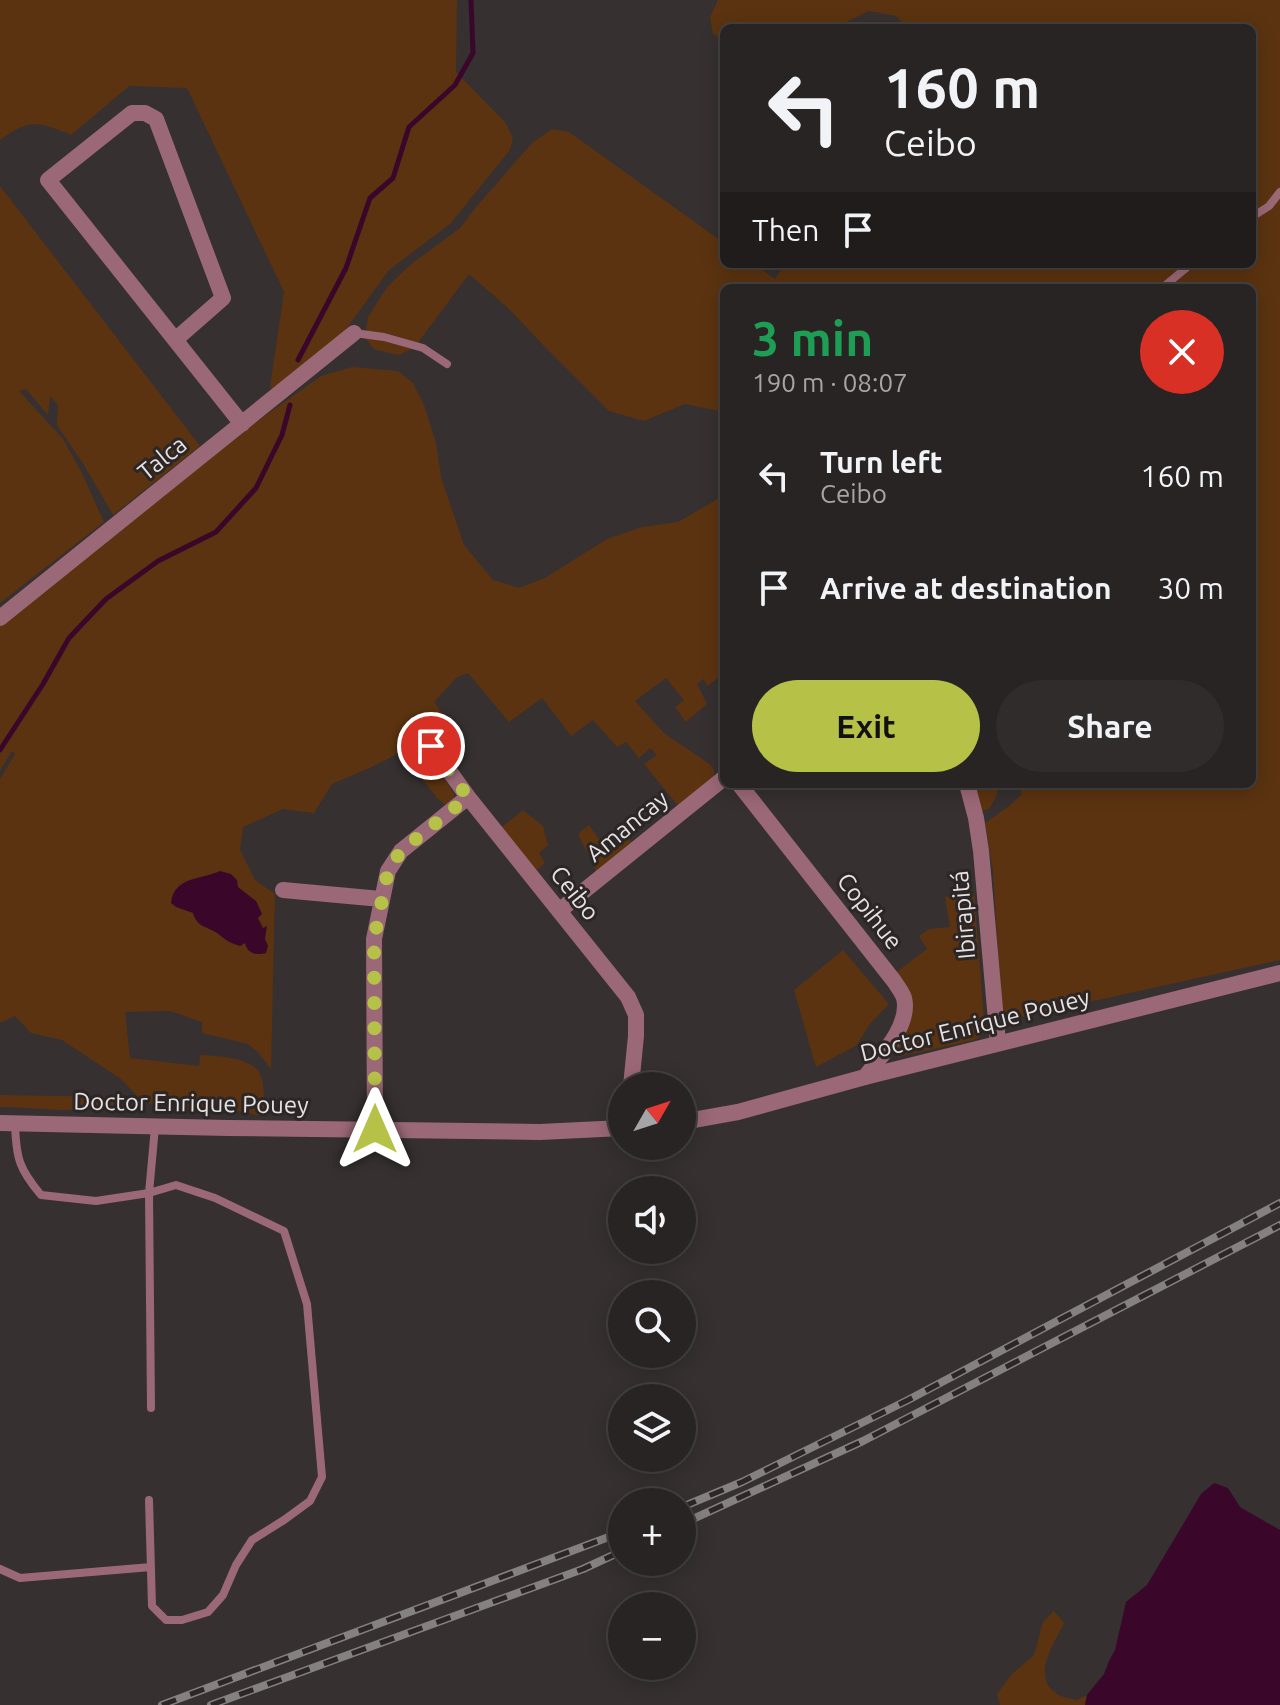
<!DOCTYPE html>
<html lang="en">
<head>
<meta charset="utf-8">
<style>
	:root { --surface:#282424; --page:#302c2c; --text:#f1f3f6; --muted:#a5a4a6; --line:#444141; --accent:#b6c148 }
	body { margin:0; font-family:Ubuntu,sans-serif; background:var(--page); color:var(--text); height:100vh; display:flex; flex-direction:column; font-size:30px; white-space:nowrap }
	* { box-sizing:border-box; margin:0 }
	p { font-size:26px; color:var(--muted) }
	.icon { flex:none; width:44px; height:44px; fill:none; stroke:currentColor; stroke-width:2; stroke-linecap:round; stroke-linejoin:round }
	.map { position:relative; flex:1; overflow:hidden }
	.sheet { position:absolute; left:720px; top:284px; width:536px; height:504px; display:flex; flex-direction:column; background:var(--surface); border-radius:12px; box-shadow:0 4px 20px #0003,0 0 0 2px var(--line) }
	.sheet>* { flex:none }
	.guide { position:absolute; left:720px; top:24px; width:536px; height:244px; border-radius:12px; box-shadow:0 4px 20px #0003,0 0 0 2px var(--line); background:#282424; color:var(--text); overflow:hidden }
	.needle { width:52px; rotate:51deg }
	.tools { position:absolute; left:608px; top:1072px; display:grid; gap:16px }
	.tools a { display:grid; place-items:center; width:88px; height:88px; border-radius:50%; background:var(--surface); box-shadow:0 4px 20px #0003,0 0 0 2px var(--line); font-size:40px }
	.pin { position:absolute; display:grid; place-items:center; width:68px; height:68px; color:#fff; margin:-34px; border:4px solid #fff; border-radius:50%; box-shadow:0 2px 8px #0007 }
	.me { position:absolute; width:88px; margin:-44px; rotate:0deg; stroke-linejoin:round; filter:drop-shadow(0 0 6px #0008) }
	.turn { display:flex; align-items:center; gap:28px; height:168px; padding:0 32px; font-size:36px }
	.turn .icon { width:104px; height:104px; stroke-width:2.5 }
	.turn b { display:block; font-size:56px; line-height:68px }
	.then { display:flex; align-items:center; height:76px; padding:0 32px; background:#0003; gap:16px; font-size:30px }
	.round { display:grid; place-items:center; flex:none; width:84px; height:84px; border-radius:42px; background:var(--page) }
	.head { display:flex; align-items:center; justify-content:space-between; height:136px; padding:0 32px }
	h1 { font-size:48px; font-weight:700; line-height:60px; color:#1e9e55 }
	.primary-button { display:flex; gap:16px; margin-top:auto; padding:16px 32px }
	.primary-button a { flex:1; height:92px; border-radius:48px; background:var(--accent); color:#111; font-size:32px; font-weight:700; line-height:92px; text-align:center }
	.primary-button a+a { background:var(--page); color:var(--text) }
	ul { padding:0; list-style:none }
	li { display:flex; align-items:center; gap:24px; height:112px; padding:0 32px }
	li div { flex:1 }
	li b { display:block; font-size:30px }
	li em { font-style:normal }
	.map>svg:first-child { display:block }
	.green { fill:#5b3310 }
	.water { fill:#3a072b }
	.lines { fill:none; stroke-linecap:round; stroke-linejoin:round }
	.stream { stroke:#3a072b; stroke-width:5 }
	.service { stroke:#9b6877; stroke-width:8 }
	.minor { stroke:#9b6877; stroke-width:16 }
	.tertiary { stroke:#9b6877; stroke-width:16 }
	.rail-casing { stroke:#868181; stroke-width:8 }
	.rail { stroke:#2c2626; stroke-width:5; stroke-dasharray:15; stroke-linecap:butt }
	.route { stroke:#b6c148; stroke-width:14; stroke-dasharray:0 25.2 }
	.labels { text-anchor:middle; dominant-baseline:central; stroke-width:6; stroke-linejoin:round; paint-order:stroke }
	.street-label { font-size:24px; fill:#e6e2e2; stroke:#2c2626 }
</style>
</head>
<body>
<div class="map">
<svg width="1280" height="1705" viewBox="0 0 1280 1705">
	<rect width="100%" height="100%" fill="#363030"/>
	<path class="green" d="M 0,0 L 457,0 L 456,72 L 505,122 L 513,138 L 510,150 L 450,224 L 389,270 L 349,325 L 324,355 L 274,393 L 270,387 L 284,292 L 187,88 L 129,86 L 71,135 C 39,122 30,118 0,140 Z
		M 718,0 L 1280,0 L 1280,960 L 1016,1018 L 1002,1019 L 993,871 L 985,823 L 1009,806 L 1022,794 L 1018,784 L 1252,784 L 1252,288 L 724,288 L 724,417 L 719,411 L 685,404 L 644,421 L 609,411 L 543,345 L 509,309 L 469,274 L 414,348 L 398,355 L 374,349 L 365,338 L 368,317 L 387,287 L 410,265 L 460,228 L 476,207 L 532,143 L 552,129 L 569,132 L 724,243 L 724,264 L 754,264 L 775,279 L 785,264 L 1252,264 L 1252,28 L 908,28 L 896,16 L 869,11 L 834,28 L 724,28 L 724,39 L 713,34 L 710,17 Z
		M 0,186 L 200,446 L 113,515 L 84,465 L 57,425 L 58,405 L 50,396 L 48,415 L 26,389 L 19,391 L 63,439 L 81,471 L 104,522 L 0,603 Z
		M 352,367 L 398,371 L 413,383 L 424,405 L 436,443 L 441,477 L 464,545 L 493,580 L 519,588 L 545,578 L 607,539 L 642,527 L 678,522 L 716,500 L 724,489 L 724,680 L 720,676 L 708,686 L 703,679 L 697,684 L 707,704 L 686,722 L 675,707 L 684,700 L 666,678 L 635,701 L 665,734 L 711,765 L 714,770 L 714,780 L 679,807 L 644,764 L 657,755 L 650,748 L 639,758 L 626,742 L 617,747 L 593,720 L 571,736 L 542,698 L 509,722 L 468,673 L 456,678 L 434,702 L 448,721 L 428,738 L 427,751 L 454,794 L 454,806 L 449,808 L 437,798 L 401,752 L 367,769 L 332,784 L 314,813 L 283,809 L 243,827 L 240,850 L 255,880 L 275,894 L 271,1069 L 259,1053 L 248,1044 L 202,1033 L 202,1022 L 170,1011 L 125,1012 L 130,1058 L 199,1066 L 200,1055 C 216,1056 252,1057 260,1074 C 265,1085 264,1101 264,1113 L 260,1116 L 240,1111 L 176,1109 L 143,1102 L 121,1079 L 62,1040 L 31,1033 L 15,1016 L 0,1023 L 0,779 L 15,754 L 12,751 L 0,771 L 0,626 L 252,425 L 321,376 Z
		M 961,784 L 998,784 L 997,794 L 990,808 L 975,814 Z
		M 523,810 L 543,826 L 548,845 L 539,853 L 545,863 L 527,878 L 493,834 Z
		M 589,825 L 605,848 L 624,831 L 634,845 L 598,875 L 578,834 Z
		M 974,893 L 985,1032 L 981,1036 L 974,1040 L 898,1057 L 894,1048 L 901,1039 L 895,973 L 927,949 L 919,936 L 929,929 L 950,927 L 945,897 Z
		M 843,950 L 889,1004 L 869,1025 L 857,1045 L 816,1067 L 794,990 Z
		M 0,1095 L 120,1097 L 123,1100 C 99,1118 31,1106 0,1107 Z
		M 1054,1611 L 1064,1623 C 1055,1643 1030,1676 1057,1694 C 1061,1697 1070,1698 1076,1700 L 1087,1695 L 1085,1705 L 1000,1705 L 997,1694 L 1012,1674 L 1034,1655 L 1043,1622 Z"/>
	<path class="water" d="M 220,871 L 231,874 L 237,880 L 238,887 L 256,901 L 262,914 L 258,918 L 263,928 L 267,926 L 265,939 L 268,946 L 266,953 C 256,956 247,953 245,943 L 240,946 C 229,943 225,939 217,933 C 206,926 197,927 193,913 L 176,907 L 171,903 C 174,876 201,880 220,871 Z
		M 1214,1483 L 1228,1488 L 1240,1507 L 1280,1530 L 1280,1705 L 1085,1705 L 1087,1695 L 1104,1674 L 1109,1661 L 1115,1650 L 1126,1602 L 1147,1585 L 1201,1494 Z"/>
	<g class="lines">
		<path class="stream" d="M 298,360 L 346,268 L 370,198 L 393,178 L 409,127 L 455,85 L 473,53 L 471,0
			M 0,750 L 43,684 L 69,638 L 106,599 L 158,561 L 216,532 L 256,488 L 282,435 L 290,405"/>
		<path class="service" d="M 1252,217 L 1269,206 L 1280,192
			M 1162,288 L 1191,264
			M 354,333 L 384,337 L 423,348 L 447,364
			M 15,1123 C 16,1158 19,1169 41,1195 L 96,1201 L 149,1193 L 176,1185 L 215,1198 L 284,1231 L 307,1304 L 322,1477 L 310,1501 L 284,1520 L 252,1540 L 236,1565 L 223,1595 L 208,1612 L 182,1620 L 166,1620 L 152,1606 L 149,1500
			M 151,1408 L 149,1193 L 155,1127
			M 0,1569 L 20,1578 L 151,1567"/>
		<path class="minor" d="M 175,340 L 223,298 L 156,119 L 145,113 L 132,113 L 48,180 L 242,424
			M 0,618 L 354,333
			M 431,746 L 468,797 L 628,997 L 636,1015 L 636,1036 L 631,1086
			M 739,784 L 894,981 C 897,986 902,992 904,998 C 911,1025 880,1057 865,1077
			M 967,784 L 976,818 L 981,851 L 998,1043
			M 283,890 L 381,899
			M 559,911 L 724,778
			M 375,1129 L 374,939 L 388,871 L 401,851 L 468,797"/>
		<path class="tertiary" d="M 682,1122 L 738,1112 L 865,1077 L 1280,973
			M 0,1123 L 228,1128 L 540,1132 L 622,1128"/>
		<defs>
			<path id="rail" d="M 682,1507 L 742,1482 L 908,1400 L 1280,1203
				M 682,1524 L 863,1441 L 1280,1225
				M 162,1705 L 622,1532
				M 211,1705 L 583,1569 L 622,1551"/>
		</defs>
		<use href="#rail" class="rail-casing"/>
		<use href="#rail" class="rail"/>
	</g>
	<g class="lines">
		<path class="route" d="M 375,1129 L 374,939 L 388,871 L 401,851 L 468,797 L 431,746"/>
	</g>
	<g class="labels">
		<g class="street-label">
			<text transform="translate(162 458) rotate(-39)">Talca</text>
			<text transform="translate(627 826) rotate(-39)">Amancay</text>
			<text transform="translate(575 893) rotate(51)">Ceibo</text>
			<text transform="translate(870 911) rotate(52)">Copihue</text>
			<text transform="translate(963 915) rotate(-95)">Ibirapitá</text>
			<text transform="translate(975 1025) rotate(-14)">Doctor Enrique Pouey</text>
			<text transform="translate(191 1103) rotate(1)">Doctor Enrique Pouey</text>
		</g>
	</g>
</svg>
<div class="tools">
<a><svg class="needle" viewBox="-14 -14 28 28"><path d="M0-13l5 13h-10z" fill="#e53935"/><path d="M0 13l5-13h-10z" fill="#a5a4a6"/></svg></a>
<a><svg class="icon" aria-label="sound" viewBox="0 0 24 24"><path d="M4 9h4l5-4v14l-5-4H4zM17 9q2 3 0 6"/></svg></a>
<a><svg class="icon" aria-label="search" viewBox="0 0 24 24"><circle cx="10" cy="10" r="6"/><path d="M15 15l6 6"/></svg></a>
<a><svg class="icon" aria-label="layers" viewBox="0 0 24 24"><path d="M12 4l9 5-9 5-9-5zM3 14l9 5 9-5"/></svg></a>
<a>+</a>
<a>−</a>
</div>
<div class="pin" style="left:431px;top:746px;background:#d93025"><svg class="icon" aria-label="arrive" viewBox="0 0 24 24"><path d="M6 21V4h12l-3 4 3 4H6"/></svg></div>
<svg class="me" style="left:375px;top:1129px" viewBox="-20 -20 40 40"><path d="M0-17L14 15 0 8-14 15z" fill="#b6c148" stroke="#fff" stroke-width="4"/></svg>
<div class="guide">
<div class="turn"><svg class="icon" aria-label="left" viewBox="0 0 24 24"><path d="M17 20v-9H6M10 6l-5 5 5 5"/></svg><div><b>160 m</b>Ceibo</div></div>
<div class="then">Then<svg class="icon" aria-label="arrive" viewBox="0 0 24 24"><path d="M6 21V4h12l-3 4 3 4H6"/></svg></div>
</div>
<section class="sheet">
<div class="head"><div><h1>3 min</h1><p>190 m · 08:07</p></div><a class="round" style="background:#d93025;color:#fff"><svg class="icon" aria-label="close" viewBox="0 0 24 24"><path d="M6 6l12 12M18 6L6 18"/></svg></a></div>
<ul>
<li><svg class="icon" aria-label="left" viewBox="0 0 24 24"><path d="M17 20v-9H6M10 6l-5 5 5 5"/></svg><div><b>Turn left</b><p>Ceibo</p></div><em>160 m</em></li>
<li><svg class="icon" aria-label="arrive" viewBox="0 0 24 24"><path d="M6 21V4h12l-3 4 3 4H6"/></svg><div><b>Arrive at destination</b></div><em>30 m</em></li>
</ul>
<div class="primary-button"><a>Exit</a><a>Share</a></div>
</section>
</div>
</body>
</html>
